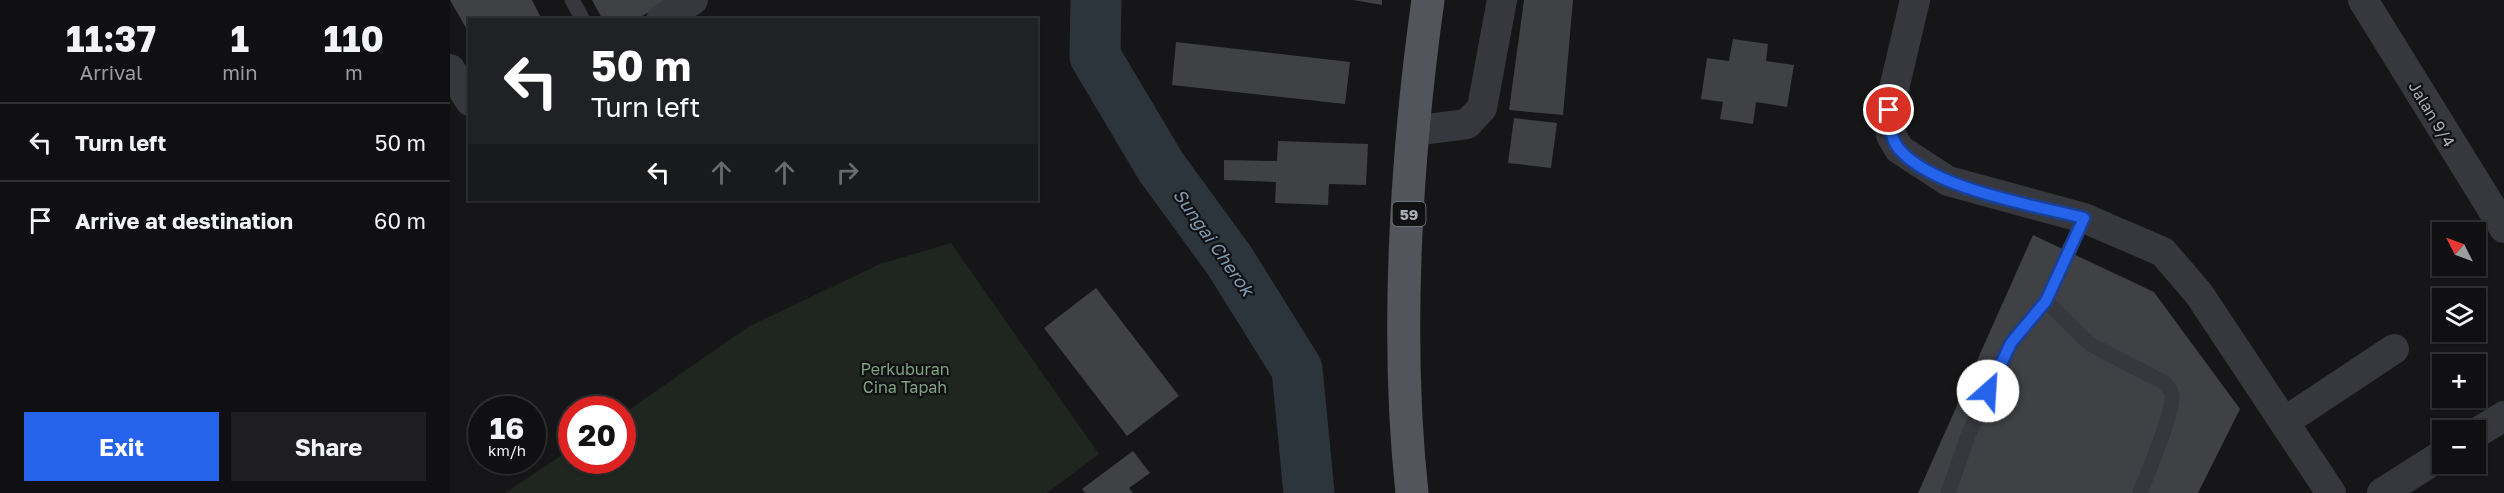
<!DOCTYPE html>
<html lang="en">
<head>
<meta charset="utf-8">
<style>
	:root { --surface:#101012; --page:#1e1e20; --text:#f1f3f6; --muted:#9c9d9f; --line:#303032; --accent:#2563eb }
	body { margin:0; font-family:"Golos Text",sans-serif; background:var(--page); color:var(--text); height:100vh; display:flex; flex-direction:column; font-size:22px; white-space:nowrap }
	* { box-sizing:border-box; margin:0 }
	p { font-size:20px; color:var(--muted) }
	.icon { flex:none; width:33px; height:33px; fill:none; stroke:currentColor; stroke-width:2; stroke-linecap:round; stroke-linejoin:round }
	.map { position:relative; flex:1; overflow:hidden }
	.panel { display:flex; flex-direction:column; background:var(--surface); width:450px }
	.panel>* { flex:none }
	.top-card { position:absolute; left:18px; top:18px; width:570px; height:183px; border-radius:0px; box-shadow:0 2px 4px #0004,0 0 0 2px var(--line); background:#202124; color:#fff; overflow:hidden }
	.needle { width:39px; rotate:312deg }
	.buttons { position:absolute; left:1982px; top:222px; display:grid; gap:12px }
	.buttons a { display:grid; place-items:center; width:54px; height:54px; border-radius:0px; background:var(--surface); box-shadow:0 2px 4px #0004,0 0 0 2px var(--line); font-size:30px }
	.speed { position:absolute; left:18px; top:396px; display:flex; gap:12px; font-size:30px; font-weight:700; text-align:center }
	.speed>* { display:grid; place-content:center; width:78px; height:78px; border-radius:50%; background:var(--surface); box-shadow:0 2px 4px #0004,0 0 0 2px var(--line); line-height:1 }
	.speed small { font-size:15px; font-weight:400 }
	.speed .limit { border:9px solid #d22; background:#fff; color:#111 }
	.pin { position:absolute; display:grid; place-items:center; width:51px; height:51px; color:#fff; margin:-26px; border:3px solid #fff; border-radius:50%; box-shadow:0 2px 6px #0007 }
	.me { position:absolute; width:66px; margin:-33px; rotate:26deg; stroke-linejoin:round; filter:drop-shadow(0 0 4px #0008) }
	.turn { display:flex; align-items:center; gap:21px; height:126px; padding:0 24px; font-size:27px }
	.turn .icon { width:78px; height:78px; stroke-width:2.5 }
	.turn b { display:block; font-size:42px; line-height:51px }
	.lanes { display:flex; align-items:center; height:57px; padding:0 24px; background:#0003; justify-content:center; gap:30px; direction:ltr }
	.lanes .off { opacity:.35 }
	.eta { display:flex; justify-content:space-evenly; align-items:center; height:102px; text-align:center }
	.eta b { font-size:36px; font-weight:700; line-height:42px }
	.action { display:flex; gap:12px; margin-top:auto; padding:12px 24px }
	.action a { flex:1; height:69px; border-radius:0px; background:var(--accent); color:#fff; font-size:24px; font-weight:700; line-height:69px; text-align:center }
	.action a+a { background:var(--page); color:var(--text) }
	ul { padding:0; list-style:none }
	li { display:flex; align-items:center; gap:18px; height:78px; padding:0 24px; border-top:2px solid var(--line) }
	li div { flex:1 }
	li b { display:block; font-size:22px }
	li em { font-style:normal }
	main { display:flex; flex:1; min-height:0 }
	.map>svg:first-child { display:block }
	.green { fill:#1e261f }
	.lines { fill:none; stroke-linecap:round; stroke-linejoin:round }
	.river { stroke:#2c353c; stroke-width:51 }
	.building { fill:#404145 }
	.service { stroke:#37383d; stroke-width:15 }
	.minor { stroke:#37383d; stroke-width:30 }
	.primary { stroke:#53555c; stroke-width:33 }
	.route-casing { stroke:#184099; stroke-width:15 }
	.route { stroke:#2563eb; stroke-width:10 }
	.labels { text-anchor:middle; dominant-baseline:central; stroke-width:4.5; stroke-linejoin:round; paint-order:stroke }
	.shield { fill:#111113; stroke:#7b7e86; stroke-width:1.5 }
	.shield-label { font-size:15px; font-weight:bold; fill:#a8adb8 }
	.street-label { font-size:16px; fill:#a8adb8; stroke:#111113 }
	.park-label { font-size:16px; fill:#7fa381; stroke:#111113 }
	.water-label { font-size:18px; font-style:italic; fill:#7f9bb3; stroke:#111113 }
</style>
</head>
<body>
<main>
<section class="panel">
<div class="eta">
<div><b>11:37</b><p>Arrival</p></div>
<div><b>1</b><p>min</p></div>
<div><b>110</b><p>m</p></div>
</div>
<ul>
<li><svg class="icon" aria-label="left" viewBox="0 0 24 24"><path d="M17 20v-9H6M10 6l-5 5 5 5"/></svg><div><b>Turn left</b></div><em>50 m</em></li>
<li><svg class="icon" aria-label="arrive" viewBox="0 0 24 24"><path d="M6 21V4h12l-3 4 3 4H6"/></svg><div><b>Arrive at destination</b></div><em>60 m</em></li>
</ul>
<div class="action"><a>Exit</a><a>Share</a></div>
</section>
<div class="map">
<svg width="2054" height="493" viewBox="0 0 2054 493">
	<rect width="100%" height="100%" fill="#161618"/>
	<path class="green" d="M 501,243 L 649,454 L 597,493 L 55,493 L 121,449 L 122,460 L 172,460 L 173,414 L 298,327 L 430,264 Z"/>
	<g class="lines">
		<path class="river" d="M 646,0 L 645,56 L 711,167 L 779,260 L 847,369 L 859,493"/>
	</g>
	<path class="building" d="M 0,0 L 82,0 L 92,20 L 20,20 L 20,35 Z
		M 142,0 L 220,0 L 185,20 L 153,20 Z
		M 903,0 L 932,0 L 932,5 Z
		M 1074,0 L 1123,0 L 1113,115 L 1059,110 Z
		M 1283,39 L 1318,44 L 1316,61 L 1344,65 L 1337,107 L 1306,102 L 1303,124 L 1270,119 L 1273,102 L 1251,99 L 1257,58 L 1279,61 Z
		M 726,42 L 900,62 L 895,104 L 722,85 Z
		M 1064,118 L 1107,123 L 1101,168 L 1058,163 Z
		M 828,141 L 918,144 L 916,185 L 879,184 L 878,205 L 825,203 L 826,182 L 774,180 L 774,160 L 827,161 Z
		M 1583,235 L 1704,292 L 1790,409 L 1748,493 L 1468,493 Z
		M 646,288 L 729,396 L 677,436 L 594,328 Z
		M 683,451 L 700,473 L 679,488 L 683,493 L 635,493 L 632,489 Z"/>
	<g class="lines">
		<path class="service" d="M 122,0 L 133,20
			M 1634,218 L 1596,301 L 1640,344 L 1715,383 C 1717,386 1722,390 1722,395 C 1724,412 1697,474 1690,493
			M 1498,493 L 1519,433 L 1561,343 L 1596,301"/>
		<path class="minor" d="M 1465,0 L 1439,110 L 1441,135 L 1449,149 L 1498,181 L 1634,218 L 1713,252 L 1749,294 L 1881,493
			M 1913,0 L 2054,228
			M 211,20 L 243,0
			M 0,69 L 20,101
			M 963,131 L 1017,124 L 1032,108 L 1052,0
			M 1834,422 L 1944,349
			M 2025,434 L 2054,416
			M 1932,493 L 1992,455"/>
		<path class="primary" d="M 962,493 C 945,336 956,157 978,0"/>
	</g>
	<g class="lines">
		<defs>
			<path id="route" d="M 1439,110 C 1440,123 1440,138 1449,149 C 1483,189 1583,205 1634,218 L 1596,301 L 1561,343 L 1538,391"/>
		</defs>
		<use href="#route" class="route-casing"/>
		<use href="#route" class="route"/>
	</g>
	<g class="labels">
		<rect class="shield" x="942.5" y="202" width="33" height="24" rx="4.5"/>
		<g class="shield-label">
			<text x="959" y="214">59</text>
		</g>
		<g class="street-label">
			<text transform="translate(1982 114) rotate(59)">Jalan 9/4</text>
		</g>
		<g class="park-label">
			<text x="455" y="369">Perkuburan<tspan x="455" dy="18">Cina Tapah</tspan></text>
		</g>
		<g class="water-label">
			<text transform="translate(764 242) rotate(55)">Sungai Cherok</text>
		</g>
	</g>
</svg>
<div class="buttons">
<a><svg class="needle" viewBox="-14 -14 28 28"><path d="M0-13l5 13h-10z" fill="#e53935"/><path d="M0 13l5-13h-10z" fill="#9c9d9f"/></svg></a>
<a><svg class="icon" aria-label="layers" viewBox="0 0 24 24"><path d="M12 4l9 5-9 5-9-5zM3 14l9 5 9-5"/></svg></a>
<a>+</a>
<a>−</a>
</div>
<div class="speed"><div>16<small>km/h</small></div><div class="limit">20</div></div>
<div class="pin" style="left:1439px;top:110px;background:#d93025"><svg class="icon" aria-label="arrive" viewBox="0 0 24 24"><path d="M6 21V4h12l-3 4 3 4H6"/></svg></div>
<svg class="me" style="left:1538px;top:391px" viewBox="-20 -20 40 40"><circle r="19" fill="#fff"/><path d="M0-13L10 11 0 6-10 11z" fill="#2563eb"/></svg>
<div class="top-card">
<div class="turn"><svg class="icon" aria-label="left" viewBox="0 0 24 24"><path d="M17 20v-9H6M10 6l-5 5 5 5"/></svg><div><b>50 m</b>Turn left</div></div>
<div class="lanes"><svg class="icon" aria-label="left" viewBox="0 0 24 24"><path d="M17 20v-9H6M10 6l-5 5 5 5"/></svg><svg class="icon off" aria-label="ahead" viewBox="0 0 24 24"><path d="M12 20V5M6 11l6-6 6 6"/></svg><svg class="icon off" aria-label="ahead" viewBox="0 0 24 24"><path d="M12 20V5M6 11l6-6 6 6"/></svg><svg class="icon off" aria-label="right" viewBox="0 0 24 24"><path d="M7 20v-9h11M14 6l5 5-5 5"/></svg></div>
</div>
</div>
</main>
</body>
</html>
